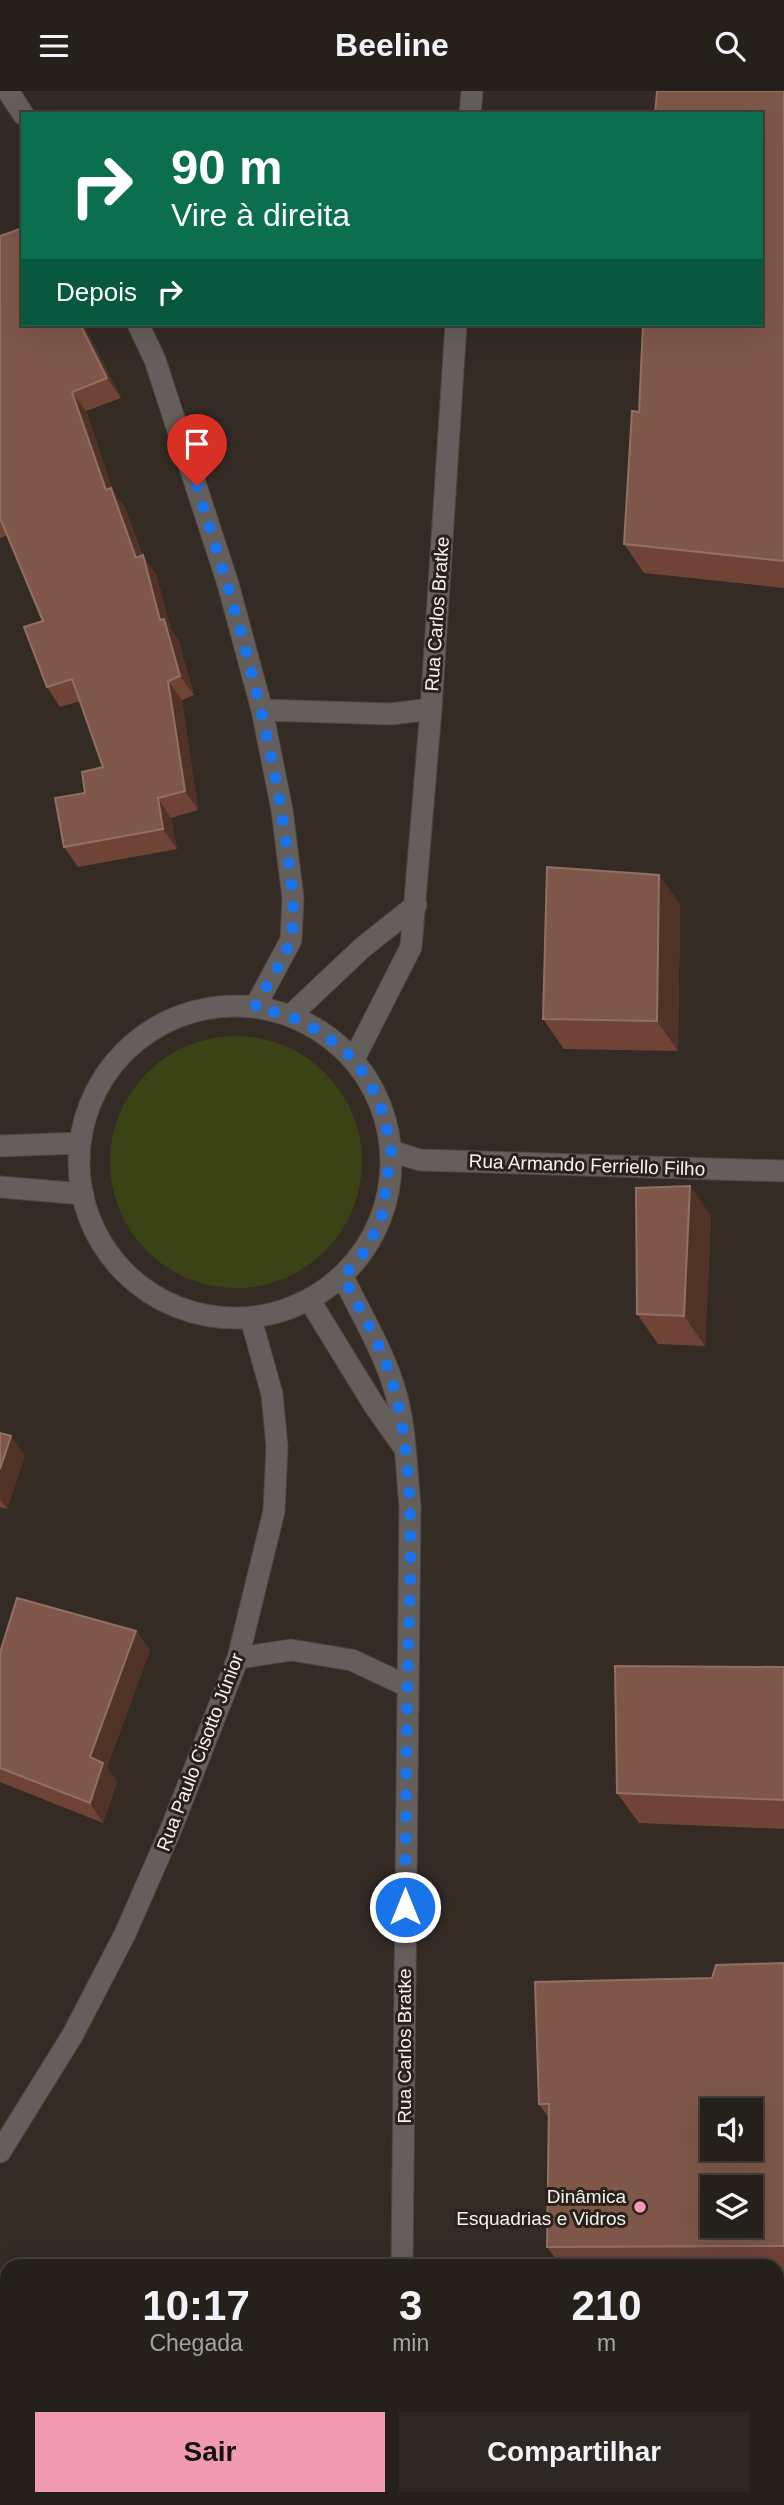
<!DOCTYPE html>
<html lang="pt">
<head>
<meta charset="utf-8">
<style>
	:root { --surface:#26201b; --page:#2e2824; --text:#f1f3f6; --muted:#a4a3a3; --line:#423e3a; --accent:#f29aaf }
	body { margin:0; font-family:Arial,sans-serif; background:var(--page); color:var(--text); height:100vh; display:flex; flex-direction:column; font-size:26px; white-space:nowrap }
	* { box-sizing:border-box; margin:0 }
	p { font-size:23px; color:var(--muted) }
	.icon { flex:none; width:38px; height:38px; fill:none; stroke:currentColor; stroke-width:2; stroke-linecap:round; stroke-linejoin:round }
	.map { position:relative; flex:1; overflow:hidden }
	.details { position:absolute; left:0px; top:2168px; width:784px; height:247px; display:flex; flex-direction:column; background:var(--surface); border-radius:21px 21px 0 0; box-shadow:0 7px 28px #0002,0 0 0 2px var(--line) }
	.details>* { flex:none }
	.guide { position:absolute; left:21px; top:21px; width:742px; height:214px; border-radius:0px; box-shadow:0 7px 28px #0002,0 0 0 2px var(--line); background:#0b6e4f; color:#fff; overflow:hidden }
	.buttons { position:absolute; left:700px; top:2007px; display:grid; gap:14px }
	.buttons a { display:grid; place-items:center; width:63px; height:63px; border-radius:0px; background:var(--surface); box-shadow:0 7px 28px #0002,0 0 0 2px var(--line); font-size:35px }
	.pin { position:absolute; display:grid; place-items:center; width:60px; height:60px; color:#fff; margin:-72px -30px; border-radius:50% 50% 50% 0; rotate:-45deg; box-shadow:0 0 7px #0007 }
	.pin .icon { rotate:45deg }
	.me { position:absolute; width:77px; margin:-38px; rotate:0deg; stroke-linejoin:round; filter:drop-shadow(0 0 5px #0008) }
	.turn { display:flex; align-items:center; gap:24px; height:147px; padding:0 35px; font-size:32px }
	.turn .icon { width:91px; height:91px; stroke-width:2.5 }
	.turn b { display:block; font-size:49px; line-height:60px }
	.then { display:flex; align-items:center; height:66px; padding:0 35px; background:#0003; gap:14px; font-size:26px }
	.eta { display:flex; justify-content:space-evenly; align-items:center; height:119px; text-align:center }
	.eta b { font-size:42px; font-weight:700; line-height:49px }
	.button { display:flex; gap:14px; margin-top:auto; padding:14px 35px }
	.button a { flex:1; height:80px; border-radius:0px; background:var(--accent); color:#111; font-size:28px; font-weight:700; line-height:80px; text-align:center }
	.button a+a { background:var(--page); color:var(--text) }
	header { display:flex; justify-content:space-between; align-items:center; height:91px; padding:0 35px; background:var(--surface); font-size:32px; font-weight:700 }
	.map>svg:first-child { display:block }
	.green { fill:#3b4216 }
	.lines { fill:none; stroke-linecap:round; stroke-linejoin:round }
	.minor-casing { stroke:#4f4740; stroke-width:23 }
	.minor { stroke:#645e5c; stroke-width:21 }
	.wall { fill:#6f4437 }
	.shaded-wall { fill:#513227 }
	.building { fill:#7e574a; stroke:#916f64; stroke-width:2; fill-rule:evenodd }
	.route { stroke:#1a73e8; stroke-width:12; stroke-dasharray:0 21.6 }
	.poi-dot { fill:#f29aaf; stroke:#29211b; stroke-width:2.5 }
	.labels { text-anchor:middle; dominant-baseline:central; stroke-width:6; stroke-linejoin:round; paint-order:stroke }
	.street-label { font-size:19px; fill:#f8f3ee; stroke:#29211b }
	.poi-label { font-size:19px; fill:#f8f3ee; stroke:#29211b; text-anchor:end }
</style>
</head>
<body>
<header><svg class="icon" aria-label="menu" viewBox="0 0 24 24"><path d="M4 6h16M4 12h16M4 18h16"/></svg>Beeline<svg class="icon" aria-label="search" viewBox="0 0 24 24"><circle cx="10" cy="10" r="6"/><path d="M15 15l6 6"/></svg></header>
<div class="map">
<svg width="784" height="2414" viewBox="0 0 784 2414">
	<rect width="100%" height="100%" fill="#332b24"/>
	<path class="green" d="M110 1071a126 126 0 1 1 252 0a126 126 0 1 1-252 0Z"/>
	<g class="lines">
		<defs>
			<path id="minor" d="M 8,0 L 23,23
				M 470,23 L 472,0
				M 138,233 L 155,269 L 228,493 L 262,619 L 282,719 L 293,807 L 291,849 L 255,916
				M 262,619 L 391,623 L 431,618
				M79 1071a156 156 0 1 1 312 0a156 156 0 1 1-312 0Z
				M 290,925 L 362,857 L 416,814
				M 354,968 L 411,856 L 431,618 L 456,233
				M 0,1055 L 80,1052
				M 391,1060 L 420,1069 L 784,1080
				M 0,1096 L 83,1103
				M 343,1186 C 360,1221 381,1256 393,1293 C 406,1331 406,1375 410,1415 L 402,2175
				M 310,1210 L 374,1314 L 403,1355
				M 238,1567 L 291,1559 L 352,1569 L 407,1595
				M 0,2061 L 72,1945 L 125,1843 L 171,1738 L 238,1567 L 274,1420 L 277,1356 L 272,1303 L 251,1228
				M 0,2383 L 7,2382
				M 402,2408 L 403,2414"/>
		</defs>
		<use href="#minor" class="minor-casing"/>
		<use href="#minor" class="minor"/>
	</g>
	<path class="wall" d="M 784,0 L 784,497 L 644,482 L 624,453 L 639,321 Z
		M 0,145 L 83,233 L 121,307 L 86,320 L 113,400 L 125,417 L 142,464 L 156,483 L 171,539 L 178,548 L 194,604 L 182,609 L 198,719 L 171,727 L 177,758 L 78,776 L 64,756 L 85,702 L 103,676 L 80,610 L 60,616 L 47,596 L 43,530 L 7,444 L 0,447 Z
		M 659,784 L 680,814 L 678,960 L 564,958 L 543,928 Z
		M 690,1095 L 711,1125 L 705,1255 L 658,1253 L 637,1223 Z
		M 0,1342 L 25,1364 L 7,1418 L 0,1416 Z
		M 136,1540 L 150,1559 L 107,1676 L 117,1691 L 103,1732 L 0,1691 L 0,1562 Z
		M 784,1576 L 784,1738 L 639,1732 L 617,1702 Z
		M 784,1872 L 784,2183 L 777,2183 L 777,2175 L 561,2175 L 547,2156 L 548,2026 L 539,2013 L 712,1887 Z"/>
	<path class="shaded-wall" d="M 80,233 L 83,233 L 121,307 L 107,287 Z
		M 72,301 L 86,320 L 113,400 L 125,417 L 147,481 L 143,464 L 156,483 L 171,539 L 178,548 L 194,604 L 180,585 L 160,529 L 136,467 L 106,399 Z
		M 168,590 L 182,609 L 198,719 L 185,700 Z
		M 158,707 L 171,727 L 177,758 L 163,738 Z
		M 659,784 L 680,814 L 678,960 L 657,930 Z
		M 690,1095 L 711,1125 L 705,1255 L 684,1225 Z
		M 11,1345 L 25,1364 L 7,1418 L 0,1408 L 0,1378 Z
		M 136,1540 L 150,1559 L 107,1676 L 117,1691 L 103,1732 L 90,1712 L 90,1666 Z"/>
	<path class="building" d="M 657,0 L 784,0 L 784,470 L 624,453 L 632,320 L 639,321 L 643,233 L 761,233 L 761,23 L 655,23 Z
		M 23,137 L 23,233 L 80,233 L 107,287 L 72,301 L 106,399 L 111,397 L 136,467 L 143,464 L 160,529 L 164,528 L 180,585 L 168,590 L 185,700 L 158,707 L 163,738 L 64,756 L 55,707 L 85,702 L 82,681 L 103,676 L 72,588 L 47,596 L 24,536 L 43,530 L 0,427 L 0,145 Z
		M 547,776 L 659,784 L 657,930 L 543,928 Z
		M 690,1095 L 684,1225 L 637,1223 L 636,1097 Z
		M 0,1342 L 11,1345 L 0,1378 Z
		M 17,1507 L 136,1540 L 90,1666 L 103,1672 L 90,1712 L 0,1677 L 0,1562 Z
		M 615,1575 L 784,1576 L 784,1709 L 617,1702 Z
		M 784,1872 L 784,2155 L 547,2156 L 549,2013 L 539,2013 L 535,1891 L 712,1887 L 716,1874 ZM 712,2020 L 751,2020 L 751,2058 L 712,2058 ZM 712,2096 L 751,2096 L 751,2135 L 712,2135 Z"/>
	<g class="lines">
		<path class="route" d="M 197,395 C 235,517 272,639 288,766 C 291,789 297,828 290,850 C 283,871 266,895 255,916 L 290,925 L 321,941 L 354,968 L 370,992 L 384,1024 L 391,1060 L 381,1130 L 365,1160 L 343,1186 C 361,1221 384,1258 394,1297 C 417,1385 410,1481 408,1572 C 406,1653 406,1734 405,1816"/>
	</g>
	<circle class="poi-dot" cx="640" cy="2116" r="7"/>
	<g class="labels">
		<g class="street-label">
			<text transform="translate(437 523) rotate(-86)">Rua Carlos Bratke</text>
			<text transform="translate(587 1074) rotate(2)">Rua Armando Ferriello Filho</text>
			<text transform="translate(200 1661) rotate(-69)">Rua Paulo Cisotto Júnior</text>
			<text transform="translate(404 1955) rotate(-90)">Rua Carlos Bratke</text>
		</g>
		<g class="poi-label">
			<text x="626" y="2105">Dinâmica<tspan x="626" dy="22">Esquadrias e Vidros</tspan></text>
		</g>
	</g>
</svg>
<div class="buttons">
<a><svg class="icon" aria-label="sound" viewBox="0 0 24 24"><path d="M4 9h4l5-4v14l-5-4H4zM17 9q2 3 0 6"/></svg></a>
<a><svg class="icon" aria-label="layers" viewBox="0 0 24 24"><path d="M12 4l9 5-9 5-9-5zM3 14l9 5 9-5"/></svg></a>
</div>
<div class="pin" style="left:197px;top:395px;background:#d93025"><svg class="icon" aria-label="arrive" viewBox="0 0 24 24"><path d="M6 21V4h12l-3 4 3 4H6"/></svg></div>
<svg class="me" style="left:405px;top:1816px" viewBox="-20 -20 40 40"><circle r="17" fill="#1a73e8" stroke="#fff" stroke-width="3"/><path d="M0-11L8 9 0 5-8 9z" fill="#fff"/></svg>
<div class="guide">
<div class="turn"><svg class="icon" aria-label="right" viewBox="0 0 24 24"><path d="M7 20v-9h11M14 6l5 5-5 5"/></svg><div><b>90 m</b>Vire à direita</div></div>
<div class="then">Depois<svg class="icon" aria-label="right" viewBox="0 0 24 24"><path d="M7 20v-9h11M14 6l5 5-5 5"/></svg></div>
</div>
<section class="details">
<div class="eta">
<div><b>10:17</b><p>Chegada</p></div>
<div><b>3</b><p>min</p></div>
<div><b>210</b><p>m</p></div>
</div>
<div class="button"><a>Sair</a><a>Compartilhar</a></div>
</section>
</div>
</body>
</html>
